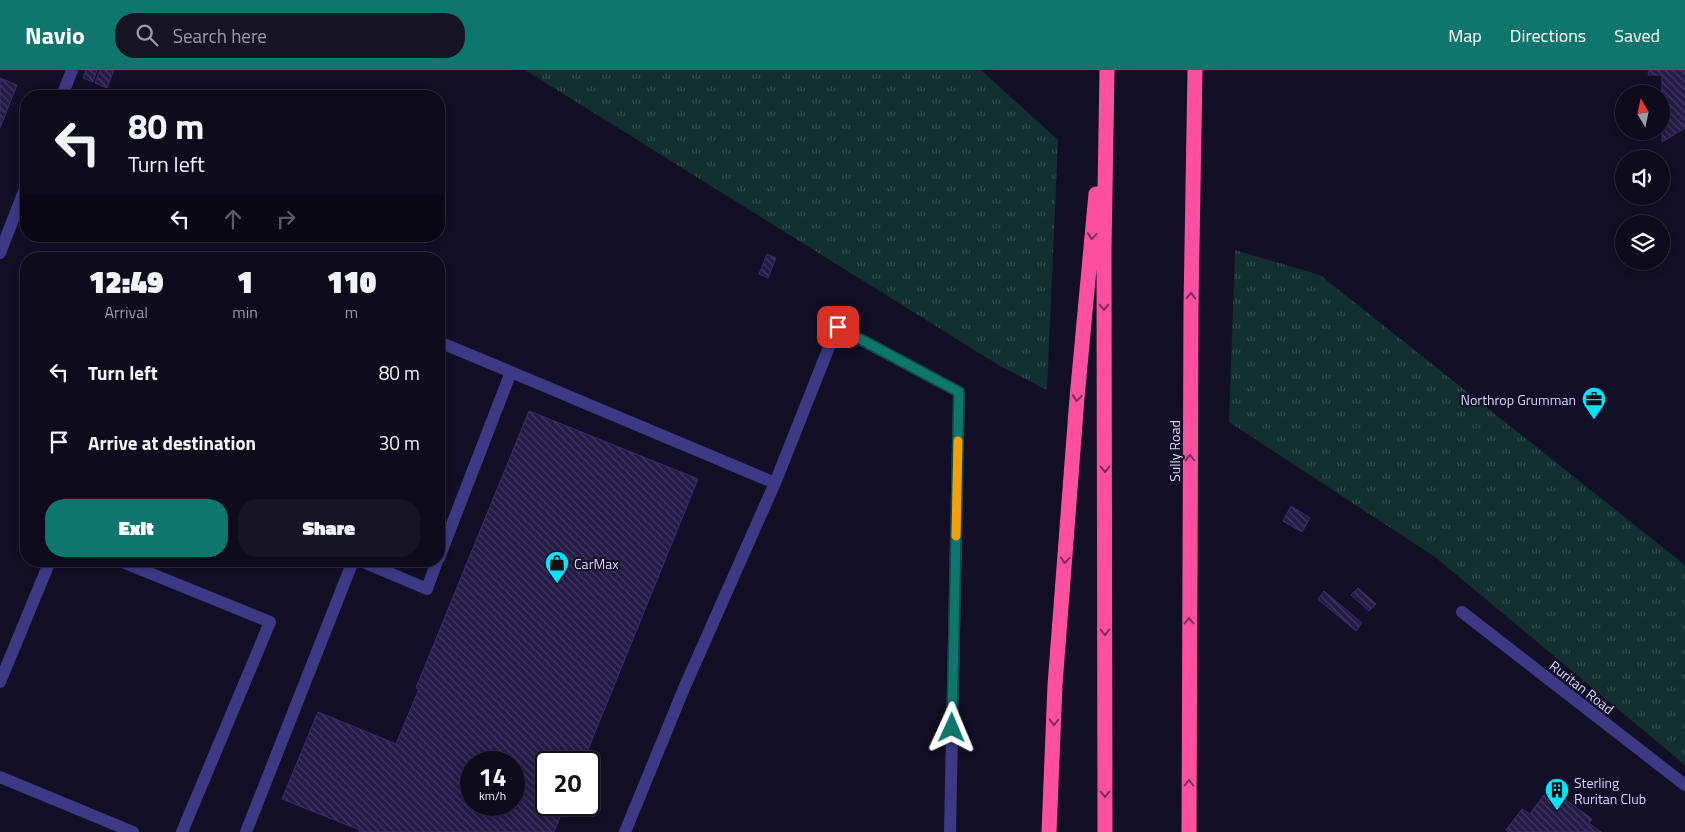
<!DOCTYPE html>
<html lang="en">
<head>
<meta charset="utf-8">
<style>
	:root { --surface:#0e0b1c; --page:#171425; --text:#f1f3f6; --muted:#9b9ba3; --line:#2e2b3b; --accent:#0f766e }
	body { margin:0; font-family:"Titillium Web",sans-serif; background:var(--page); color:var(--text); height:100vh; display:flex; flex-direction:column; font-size:19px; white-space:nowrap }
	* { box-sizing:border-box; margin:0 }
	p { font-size:16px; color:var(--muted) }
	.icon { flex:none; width:28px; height:28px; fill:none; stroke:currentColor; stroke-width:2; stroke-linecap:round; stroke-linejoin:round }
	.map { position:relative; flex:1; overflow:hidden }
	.sheet { position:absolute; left:20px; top:182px; width:425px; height:315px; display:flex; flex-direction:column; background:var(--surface); border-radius:20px; box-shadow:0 2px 8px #0003,0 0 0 1px var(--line) }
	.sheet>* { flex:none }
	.guide { position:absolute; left:20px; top:20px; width:425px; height:152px; border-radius:20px; box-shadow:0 2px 8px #0003,0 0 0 1px var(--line); background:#0e0b1c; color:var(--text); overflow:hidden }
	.needle { width:32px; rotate:351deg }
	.buttons { position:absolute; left:1615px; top:15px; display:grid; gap:10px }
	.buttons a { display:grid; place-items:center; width:55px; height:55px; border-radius:50%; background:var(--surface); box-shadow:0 2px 8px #0003,0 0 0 1px var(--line); font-size:25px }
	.speed { position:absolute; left:460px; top:681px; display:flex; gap:10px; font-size:25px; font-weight:700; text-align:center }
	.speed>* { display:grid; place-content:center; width:65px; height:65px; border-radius:50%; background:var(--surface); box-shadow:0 2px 8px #0003,0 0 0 1px var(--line); line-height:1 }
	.speed small { font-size:12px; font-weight:400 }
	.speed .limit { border:2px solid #111; border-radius:8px; background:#fff; color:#111 }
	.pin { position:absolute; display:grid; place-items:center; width:42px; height:42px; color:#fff; margin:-21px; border-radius:10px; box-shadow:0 2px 8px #0006 }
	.me { position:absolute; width:55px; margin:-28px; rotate:1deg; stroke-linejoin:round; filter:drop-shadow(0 0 4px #0008) }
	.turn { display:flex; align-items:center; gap:18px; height:105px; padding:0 25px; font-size:22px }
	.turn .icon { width:65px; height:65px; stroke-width:2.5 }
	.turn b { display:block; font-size:35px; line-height:42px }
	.lanes { display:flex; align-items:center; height:48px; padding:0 25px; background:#0003; justify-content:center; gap:25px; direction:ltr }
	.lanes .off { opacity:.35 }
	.eta { display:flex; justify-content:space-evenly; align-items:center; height:85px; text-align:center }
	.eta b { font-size:30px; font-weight:800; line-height:35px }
	.action { display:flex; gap:10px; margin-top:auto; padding:10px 25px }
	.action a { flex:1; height:58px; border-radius:20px; background:var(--accent); color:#fff; font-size:20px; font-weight:800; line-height:58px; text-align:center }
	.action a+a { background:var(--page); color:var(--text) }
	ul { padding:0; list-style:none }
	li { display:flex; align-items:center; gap:15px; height:70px; padding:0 25px }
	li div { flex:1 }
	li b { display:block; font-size:19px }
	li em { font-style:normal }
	header { display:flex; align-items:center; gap:30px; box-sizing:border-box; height:70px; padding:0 25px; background:var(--accent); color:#fff }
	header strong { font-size:24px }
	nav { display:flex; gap:28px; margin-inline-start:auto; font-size:18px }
	.search { width:350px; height:45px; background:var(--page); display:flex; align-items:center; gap:12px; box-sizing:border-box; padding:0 18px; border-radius:20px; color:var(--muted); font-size:19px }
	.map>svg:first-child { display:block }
	.grass { fill:url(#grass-tufts) }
	.building { fill:url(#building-back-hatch); stroke:#3b2d73; fill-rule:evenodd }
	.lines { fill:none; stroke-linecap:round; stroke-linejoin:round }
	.minor { stroke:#3d3a85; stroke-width:12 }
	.highway { stroke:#ff4fa3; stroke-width:15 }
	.oneway { stroke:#7d2c5e }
	.route-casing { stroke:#0a4d48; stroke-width:12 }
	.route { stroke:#0f766e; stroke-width:9 }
	.slow { stroke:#f59e0b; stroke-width:9 }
	.labels { text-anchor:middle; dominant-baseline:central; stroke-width:4; stroke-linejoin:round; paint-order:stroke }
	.poi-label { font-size:14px; fill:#d9d4ff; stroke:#130f26; text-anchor:start }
	.street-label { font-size:14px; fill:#d9d4ff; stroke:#130f26 }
</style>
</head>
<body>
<header>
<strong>Navio</strong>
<div class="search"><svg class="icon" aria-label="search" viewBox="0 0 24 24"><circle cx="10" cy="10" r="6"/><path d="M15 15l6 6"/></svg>Search here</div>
<nav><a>Map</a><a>Directions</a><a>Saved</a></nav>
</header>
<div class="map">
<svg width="1685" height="762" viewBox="0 0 1685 762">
	<defs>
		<pattern id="grass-tufts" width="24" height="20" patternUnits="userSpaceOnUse" patternTransform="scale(1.25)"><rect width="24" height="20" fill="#12302f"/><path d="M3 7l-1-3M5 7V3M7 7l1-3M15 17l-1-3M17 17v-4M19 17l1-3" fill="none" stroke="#344d4e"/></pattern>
		<pattern id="building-back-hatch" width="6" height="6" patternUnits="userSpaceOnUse" patternTransform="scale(1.25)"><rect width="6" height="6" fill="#241b47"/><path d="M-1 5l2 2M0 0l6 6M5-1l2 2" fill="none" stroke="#433b63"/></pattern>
	</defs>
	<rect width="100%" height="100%" fill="#130f26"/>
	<path class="grass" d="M 525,0 L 981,0 L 1058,70 L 1047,320 L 1000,296 Z
		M 1235,180 L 1320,205 L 1685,495 L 1685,695 L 1435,487 L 1229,352 Z"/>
	<path class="building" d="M 86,0 L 97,0 L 93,12 L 83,8 Z
		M 100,0 L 114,0 L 107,18 L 95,13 Z
		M 1649,0 L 1685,0 L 1685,58 L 1662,72 L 1662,5 L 1648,5 Z
		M 0,8 L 17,15 L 0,58 Z
		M 767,184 L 776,188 L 768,208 L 759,204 Z
		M 529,341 L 698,409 L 583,692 L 546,692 L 546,735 L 565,735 L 554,762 L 359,762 L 360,760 L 282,729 L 318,642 L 396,674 L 419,619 L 416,618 ZM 471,692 L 514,692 L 514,735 L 471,735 Z
		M 1291,436 L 1310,448 L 1302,462 L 1283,451 Z
		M 1358,518 L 1376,534 L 1369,541 L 1351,525 Z
		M 1324,521 L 1362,553 L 1356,561 L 1318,529 Z
		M 1549,718 L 1592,749 L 1589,753 L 1601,762 L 1509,762 L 1506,760 L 1522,739 L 1530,744 Z"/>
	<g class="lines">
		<path class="minor" d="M 62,26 L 72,0
			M 0,183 L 26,116
			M 439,272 L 511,302 L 439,488
			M 511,302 L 775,413 L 837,257 L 959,322 L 950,762
			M 120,491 L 270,552 L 182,762
			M 361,491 L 427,519 L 437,491
			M 1462,542 L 1685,715
			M 0,612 L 50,491
			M 0,707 L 133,762
			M 246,762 L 353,491
			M 625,762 L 685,616 L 775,413"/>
		<path class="highway" d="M 1049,762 L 1055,615 L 1077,328 L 1096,124
			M 1105,762 L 1104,180 L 1107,0
			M 1189,762 L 1191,236 L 1195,0"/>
	</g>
	<defs><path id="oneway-chevron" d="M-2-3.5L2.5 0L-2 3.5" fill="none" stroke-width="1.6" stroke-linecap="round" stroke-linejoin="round" transform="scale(1.25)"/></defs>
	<g class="oneway">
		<use href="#oneway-chevron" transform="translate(1092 166) rotate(95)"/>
		<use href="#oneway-chevron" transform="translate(1191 226) rotate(-88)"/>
		<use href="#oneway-chevron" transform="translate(1104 237) rotate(90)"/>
		<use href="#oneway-chevron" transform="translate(1077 328) rotate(95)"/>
		<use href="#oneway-chevron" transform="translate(1190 388) rotate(-90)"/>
		<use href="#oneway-chevron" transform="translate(1105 399) rotate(90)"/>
		<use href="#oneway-chevron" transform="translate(1065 490) rotate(94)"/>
		<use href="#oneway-chevron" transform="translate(1189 551) rotate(-90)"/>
		<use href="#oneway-chevron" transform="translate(1105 562) rotate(90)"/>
		<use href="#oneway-chevron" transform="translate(1054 652) rotate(92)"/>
		<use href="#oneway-chevron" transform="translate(1189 713) rotate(-90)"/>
		<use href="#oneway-chevron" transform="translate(1105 724) rotate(90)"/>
	</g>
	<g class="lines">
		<defs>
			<path id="route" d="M 838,257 L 959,322 L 952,658"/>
		</defs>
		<use href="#route" class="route-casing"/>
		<use href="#route" class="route"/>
		<path class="slow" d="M 956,466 L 958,371"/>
	</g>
	<defs>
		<symbol id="office-pin" viewBox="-11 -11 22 30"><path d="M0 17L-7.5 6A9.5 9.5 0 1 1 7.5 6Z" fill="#00e5ff" stroke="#130f26"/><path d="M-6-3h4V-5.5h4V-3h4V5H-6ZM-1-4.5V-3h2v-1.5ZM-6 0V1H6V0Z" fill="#111"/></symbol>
		<symbol id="shop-pin" viewBox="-11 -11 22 30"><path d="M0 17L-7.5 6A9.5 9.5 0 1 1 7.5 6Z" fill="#00e5ff" stroke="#130f26"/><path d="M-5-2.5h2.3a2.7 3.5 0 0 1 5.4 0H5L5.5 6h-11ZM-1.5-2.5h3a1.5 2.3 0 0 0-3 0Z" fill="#111"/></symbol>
		<symbol id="building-pin" viewBox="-11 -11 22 30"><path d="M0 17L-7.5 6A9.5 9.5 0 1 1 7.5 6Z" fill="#00e5ff" stroke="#130f26"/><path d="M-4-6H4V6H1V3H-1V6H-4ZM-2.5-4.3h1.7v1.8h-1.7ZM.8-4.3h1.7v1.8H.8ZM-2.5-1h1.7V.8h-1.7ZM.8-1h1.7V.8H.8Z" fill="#111"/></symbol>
	</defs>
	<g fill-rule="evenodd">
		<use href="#office-pin" x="1580" y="315" width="28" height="38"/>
		<use href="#shop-pin" x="543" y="479" width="28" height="38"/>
		<use href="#building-pin" x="1543" y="706" width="28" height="38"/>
	</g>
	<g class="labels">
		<g class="poi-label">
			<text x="1576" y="329" text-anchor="end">Northrop Grumman</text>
			<text x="574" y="493">CarMax</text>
			<text x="1574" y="712">Sterling<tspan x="1574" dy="16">Ruritan Club</tspan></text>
		</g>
		<g class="street-label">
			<text transform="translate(1174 381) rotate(-90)">Sully Road</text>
			<text transform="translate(1582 617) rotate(38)">Ruritan Road</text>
		</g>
	</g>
</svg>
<div class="buttons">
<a><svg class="needle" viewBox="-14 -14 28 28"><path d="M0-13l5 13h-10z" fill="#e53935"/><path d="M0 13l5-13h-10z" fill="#9b9ba3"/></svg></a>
<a><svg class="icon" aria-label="sound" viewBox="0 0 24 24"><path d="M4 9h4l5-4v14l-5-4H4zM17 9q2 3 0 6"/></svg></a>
<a><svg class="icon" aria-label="layers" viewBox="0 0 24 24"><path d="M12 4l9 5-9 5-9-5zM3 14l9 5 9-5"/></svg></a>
</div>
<div class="speed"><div>14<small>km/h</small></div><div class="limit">20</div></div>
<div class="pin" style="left:838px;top:257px;background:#d93025"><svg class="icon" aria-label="arrive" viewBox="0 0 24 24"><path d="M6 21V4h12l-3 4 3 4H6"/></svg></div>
<svg class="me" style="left:952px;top:658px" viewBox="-20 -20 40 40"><path d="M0-17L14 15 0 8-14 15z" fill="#0f766e" stroke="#fff" stroke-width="4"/></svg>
<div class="guide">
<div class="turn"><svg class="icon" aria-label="left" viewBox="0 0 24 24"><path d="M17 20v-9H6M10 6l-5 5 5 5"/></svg><div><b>80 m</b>Turn left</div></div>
<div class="lanes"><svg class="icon" aria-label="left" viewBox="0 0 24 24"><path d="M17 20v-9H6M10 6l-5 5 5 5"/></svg><svg class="icon off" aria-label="ahead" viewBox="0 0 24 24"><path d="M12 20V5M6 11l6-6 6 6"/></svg><svg class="icon off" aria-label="right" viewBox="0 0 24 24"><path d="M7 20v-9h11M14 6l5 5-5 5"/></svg></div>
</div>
<section class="sheet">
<div class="eta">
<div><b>12:49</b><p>Arrival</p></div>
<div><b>1</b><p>min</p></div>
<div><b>110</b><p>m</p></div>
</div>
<ul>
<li><svg class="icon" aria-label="left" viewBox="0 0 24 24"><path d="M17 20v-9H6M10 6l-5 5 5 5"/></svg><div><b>Turn left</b></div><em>80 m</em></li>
<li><svg class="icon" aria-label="arrive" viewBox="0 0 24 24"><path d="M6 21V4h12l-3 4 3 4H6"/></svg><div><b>Arrive at destination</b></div><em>30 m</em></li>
</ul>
<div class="action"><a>Exit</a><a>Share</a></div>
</section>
</div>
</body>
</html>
